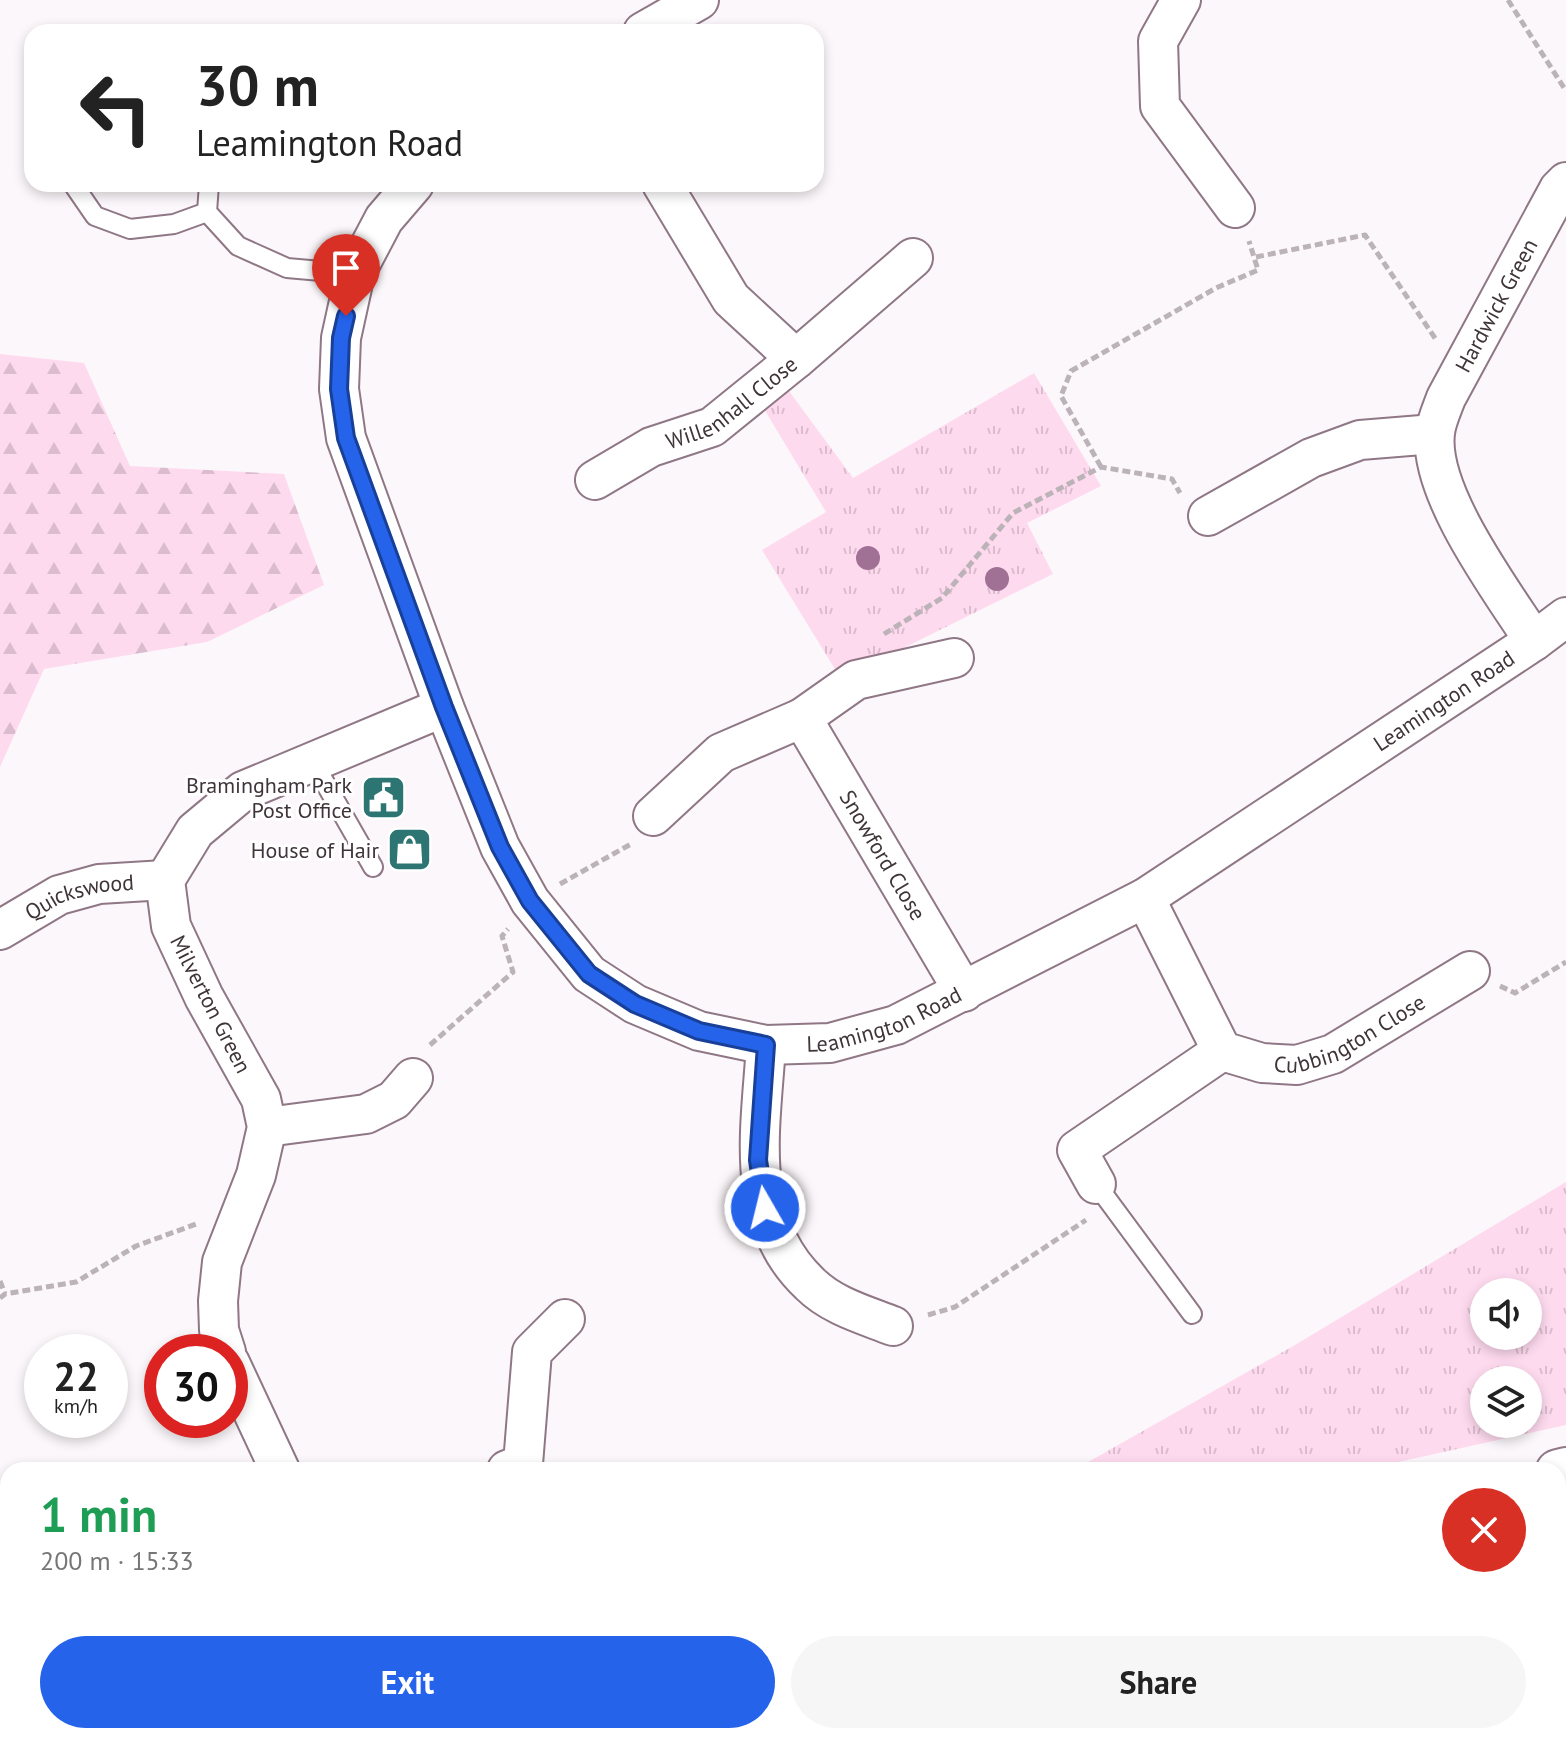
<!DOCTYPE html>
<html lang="en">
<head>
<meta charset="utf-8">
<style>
	:root { --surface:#fff; --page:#f6f6f6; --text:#222; --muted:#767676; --accent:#2563eb }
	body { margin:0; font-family:"PT Sans",sans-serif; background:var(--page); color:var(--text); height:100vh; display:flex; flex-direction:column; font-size:30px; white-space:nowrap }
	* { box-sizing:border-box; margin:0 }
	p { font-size:26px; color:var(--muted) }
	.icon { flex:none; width:44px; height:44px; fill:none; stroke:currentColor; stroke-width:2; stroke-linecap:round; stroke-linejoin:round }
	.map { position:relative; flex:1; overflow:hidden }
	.sheet { position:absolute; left:0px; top:1462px; width:1566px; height:282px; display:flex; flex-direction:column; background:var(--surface); border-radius:24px 24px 0 0; box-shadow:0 4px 12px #0003 }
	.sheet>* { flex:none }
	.top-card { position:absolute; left:24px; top:24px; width:800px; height:168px; border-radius:24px; box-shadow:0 4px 12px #0003; background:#fff; color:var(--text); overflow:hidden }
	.controls { position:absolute; left:1470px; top:1278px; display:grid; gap:16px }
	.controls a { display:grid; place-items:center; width:72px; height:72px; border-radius:50%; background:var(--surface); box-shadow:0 4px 12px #0003; font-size:40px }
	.speed { position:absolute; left:24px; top:1334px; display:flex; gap:16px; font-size:40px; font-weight:700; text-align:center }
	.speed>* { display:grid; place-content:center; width:104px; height:104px; border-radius:50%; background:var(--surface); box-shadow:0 4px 12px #0003; line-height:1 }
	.speed small { font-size:20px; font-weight:400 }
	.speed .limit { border:12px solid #d22; background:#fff; color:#111 }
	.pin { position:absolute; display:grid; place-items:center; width:68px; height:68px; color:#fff; margin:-82px -34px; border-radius:50% 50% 50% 0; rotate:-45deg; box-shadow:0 0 8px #0007 }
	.pin .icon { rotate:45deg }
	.me { position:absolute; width:88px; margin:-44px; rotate:352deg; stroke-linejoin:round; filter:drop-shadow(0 0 6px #0008) }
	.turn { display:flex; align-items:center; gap:28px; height:168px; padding:0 40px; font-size:36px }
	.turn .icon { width:104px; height:104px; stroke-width:2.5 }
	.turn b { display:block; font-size:56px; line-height:68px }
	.round { display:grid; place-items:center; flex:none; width:84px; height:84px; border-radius:42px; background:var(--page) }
	.headline { display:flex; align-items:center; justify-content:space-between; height:136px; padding:0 40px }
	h1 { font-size:48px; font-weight:800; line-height:60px; color:#1e9e55 }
	.cta { display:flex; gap:16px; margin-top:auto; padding:16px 40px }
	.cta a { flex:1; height:92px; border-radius:48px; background:var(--accent); color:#fff; font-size:32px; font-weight:800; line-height:92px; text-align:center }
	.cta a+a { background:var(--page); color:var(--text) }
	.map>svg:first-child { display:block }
	.grass { fill:url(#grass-tufts); fill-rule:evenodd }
	.forest { fill:url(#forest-firs) }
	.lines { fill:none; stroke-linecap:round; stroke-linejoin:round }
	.service-casing { stroke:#8f7785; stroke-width:22 }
	.minor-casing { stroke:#8f7785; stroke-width:42 }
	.tertiary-casing { stroke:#8f7785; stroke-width:48 }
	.path { stroke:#bbb3b7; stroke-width:5; stroke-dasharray:8 4; stroke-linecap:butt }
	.service { stroke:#fff; stroke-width:18 }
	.minor { stroke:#fff; stroke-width:38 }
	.tertiary { stroke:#fff; stroke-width:44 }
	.tree { fill:#a07194 }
	.route-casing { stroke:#184099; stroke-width:20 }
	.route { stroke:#2563eb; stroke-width:14 }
	.labels { text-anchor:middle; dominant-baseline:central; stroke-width:6; stroke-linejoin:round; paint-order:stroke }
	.street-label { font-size:22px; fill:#3f343a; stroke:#fff }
	.poi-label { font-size:22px; fill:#3f343a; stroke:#fff; text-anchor:end }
</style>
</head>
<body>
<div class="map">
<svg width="1566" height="1743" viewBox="0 0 1566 1743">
	<defs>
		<pattern id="grass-tufts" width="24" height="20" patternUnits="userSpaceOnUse" patternTransform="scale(2)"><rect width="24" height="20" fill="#fedaef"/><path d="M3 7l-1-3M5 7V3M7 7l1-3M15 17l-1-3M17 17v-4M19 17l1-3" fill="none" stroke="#dbbcce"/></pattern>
		<pattern id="forest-firs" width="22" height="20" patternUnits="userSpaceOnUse" patternTransform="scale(2)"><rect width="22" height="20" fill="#fedaef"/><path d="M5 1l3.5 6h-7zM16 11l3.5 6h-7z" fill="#dbbcce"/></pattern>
	</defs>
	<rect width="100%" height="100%" fill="#fcf7fa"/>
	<path class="grass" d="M 1034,373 L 1101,486 L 1027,523 L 1053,574 L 841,679 L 762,550 L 826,512 L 764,409 L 789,391 L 853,478 Z
		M 1566,1182 L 1566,1425 L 1362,1470 L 1074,1470 L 1295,1345 ZM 1484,1292 L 1528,1292 L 1528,1336 L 1484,1336 ZM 1484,1380 L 1528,1380 L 1528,1424 L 1484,1424 Z"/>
	<path class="forest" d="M 0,354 L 84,363 L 130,466 L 284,474 L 324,585 L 207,642 L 44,669 L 0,767 Z"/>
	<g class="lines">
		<defs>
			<path id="service" d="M 73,184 L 95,216 L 130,229 L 174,224 L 207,212 L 209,184
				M 207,212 L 238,246 L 287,268 L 355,274
				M 313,762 L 373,867
				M 1096,1184 L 1192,1314
				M 130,1743 L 135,1736"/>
			<g id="minor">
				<path d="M 1181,0 L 1158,41 L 1160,106 L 1235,208"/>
				<path d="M 643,32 L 699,0"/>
				<path id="s1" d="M 414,184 L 384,219 L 355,274 L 341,338 L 339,389 L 346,438 L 444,707 L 500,847 L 530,901 L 589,974 L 635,1004 L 699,1031 L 766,1045 L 830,1043 L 896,1025 L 1145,898 L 1534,641 L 1566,617"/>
				<path d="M 796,359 L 913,258"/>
				<path id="s2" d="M 595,480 L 651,447 L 712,427 L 796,359 L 731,299 L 662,184"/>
				<path d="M 1208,516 L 1311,458 L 1360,440 L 1434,434"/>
				<path id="s3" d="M 1534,641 C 1502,591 1428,493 1435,433 C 1436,422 1442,409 1446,398 L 1559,189 L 1566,182"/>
				<path d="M 802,718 L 856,680 L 954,658"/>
				<path id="s4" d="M 653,816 L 721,753 L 802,718 L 964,992"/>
				<path id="s5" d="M 1145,898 L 1222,1051 L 1262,1063 L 1297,1065 L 1333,1054 L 1470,971"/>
				<path id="s6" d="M 0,930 L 59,895 L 99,884 L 165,880"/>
				<path d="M 766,1045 C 761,1128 742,1220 810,1284 C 832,1306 865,1315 893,1326"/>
				<path d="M 267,1127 L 366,1114 L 394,1100 L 413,1078"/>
				<path d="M 1096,1184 L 1077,1150 L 1222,1051"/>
				<path d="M 226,1352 L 219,1330 L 218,1301 L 222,1262 L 256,1175 L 267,1127 L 261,1099 L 204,997 L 171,926 L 165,880 L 195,831 L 243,791 L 444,707"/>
				<path d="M 230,1363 L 280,1470"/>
				<path d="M 507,1470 L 523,1464 L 532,1352 L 565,1319"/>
				<path d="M 924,1736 L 926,1743"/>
				<path d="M 1291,1743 L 1293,1737"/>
			</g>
			<path id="tertiary" d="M 1558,1472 L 1566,1470
				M 407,1743 L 431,1736"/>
		</defs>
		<use href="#service" class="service-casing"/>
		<use href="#minor" class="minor-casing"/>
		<use href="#tertiary" class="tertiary-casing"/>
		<path class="path" d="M 1508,0 L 1566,91
			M 1256,257 L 1365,235 L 1437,341
			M 1101,467 L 1061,396 L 1071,371 L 1216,288 L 1258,270 L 1249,241
			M 884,634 L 942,598 L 1013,513 L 1101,467 L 1172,479 L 1180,493
			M 560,884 L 631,844
			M 1500,986 L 1515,993 L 1566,962
			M 430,1045 L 513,972 L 502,936 L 508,929
			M 0,1281 L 5,1294
			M 0,1298 L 5,1294 L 76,1282 L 136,1246 L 199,1223
			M 928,1315 L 955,1307 L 1086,1220
			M 0,1672 L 8,1688
			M 33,1736 L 37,1743"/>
		<use href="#service" class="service"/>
		<use href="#minor" class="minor"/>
		<use href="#tertiary" class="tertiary"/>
	</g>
	<g class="tree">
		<circle cx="868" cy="558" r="12"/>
		<circle cx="997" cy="579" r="12"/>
	</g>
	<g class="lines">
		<defs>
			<path id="route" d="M 346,316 L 341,338 L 339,389 L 346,438 L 444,707 L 500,847 L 530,901 L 589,974 L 635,1004 L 699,1031 L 766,1045 L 758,1160 L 765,1208"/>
		</defs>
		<use href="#route" class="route-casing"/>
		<use href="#route" class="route"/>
	</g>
	<defs>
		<symbol id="civic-square" viewBox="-11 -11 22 22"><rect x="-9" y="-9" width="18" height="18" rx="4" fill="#2c7572" stroke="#fff"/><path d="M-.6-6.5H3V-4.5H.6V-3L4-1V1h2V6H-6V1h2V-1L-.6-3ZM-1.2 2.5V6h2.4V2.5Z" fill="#fff"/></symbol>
		<symbol id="shop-square" viewBox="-11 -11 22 22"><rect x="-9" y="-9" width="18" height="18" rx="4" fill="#2c7572" stroke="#fff"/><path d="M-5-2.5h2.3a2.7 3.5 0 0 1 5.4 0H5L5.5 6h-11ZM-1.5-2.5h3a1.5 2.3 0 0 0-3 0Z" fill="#fff"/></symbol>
	</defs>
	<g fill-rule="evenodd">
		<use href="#civic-square" x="358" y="772" width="51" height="51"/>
		<use href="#shop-square" x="384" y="824" width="51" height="51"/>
	</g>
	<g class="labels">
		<g class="street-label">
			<text stroke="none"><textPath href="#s3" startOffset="376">Hardwick Green</textPath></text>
			<text stroke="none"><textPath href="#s2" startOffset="158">Willenhall Close</textPath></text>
			<text stroke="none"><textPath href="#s1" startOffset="1830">Leamington Road</textPath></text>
			<text stroke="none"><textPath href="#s4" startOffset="340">Snowford Close</textPath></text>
			<text stroke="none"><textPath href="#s6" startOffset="88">Quickswood</textPath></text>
			<text transform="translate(211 1004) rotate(63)">Milverton Green</text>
			<text stroke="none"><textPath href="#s1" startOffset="1182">Leamington Road</textPath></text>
			<text stroke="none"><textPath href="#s5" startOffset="308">Cubbington Close</textPath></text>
		</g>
		<g class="poi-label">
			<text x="352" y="785">Bramingham Park<tspan x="352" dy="25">Post Office</tspan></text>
			<text x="379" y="850">House of Hair</text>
		</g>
	</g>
</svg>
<div class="controls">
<a><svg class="icon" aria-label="sound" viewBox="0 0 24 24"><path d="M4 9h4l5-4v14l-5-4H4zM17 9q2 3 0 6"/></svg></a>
<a><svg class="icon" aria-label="layers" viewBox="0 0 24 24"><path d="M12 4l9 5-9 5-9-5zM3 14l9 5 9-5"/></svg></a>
</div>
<div class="speed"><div>22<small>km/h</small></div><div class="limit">30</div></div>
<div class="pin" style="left:346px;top:316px;background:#d93025"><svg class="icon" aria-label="arrive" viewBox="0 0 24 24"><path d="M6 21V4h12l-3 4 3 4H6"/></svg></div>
<svg class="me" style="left:765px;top:1208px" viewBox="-20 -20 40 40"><circle r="17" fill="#2563eb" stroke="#fff" stroke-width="3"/><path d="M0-11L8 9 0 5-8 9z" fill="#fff"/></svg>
<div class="top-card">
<div class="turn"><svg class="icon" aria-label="left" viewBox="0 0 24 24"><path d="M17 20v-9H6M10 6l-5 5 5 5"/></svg><div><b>30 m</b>Leamington Road</div></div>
</div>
<section class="sheet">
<div class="headline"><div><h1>1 min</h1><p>200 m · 15:33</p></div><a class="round" style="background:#d93025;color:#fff"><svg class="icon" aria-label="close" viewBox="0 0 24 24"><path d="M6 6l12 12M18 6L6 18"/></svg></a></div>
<div class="cta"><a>Exit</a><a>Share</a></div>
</section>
</div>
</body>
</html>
